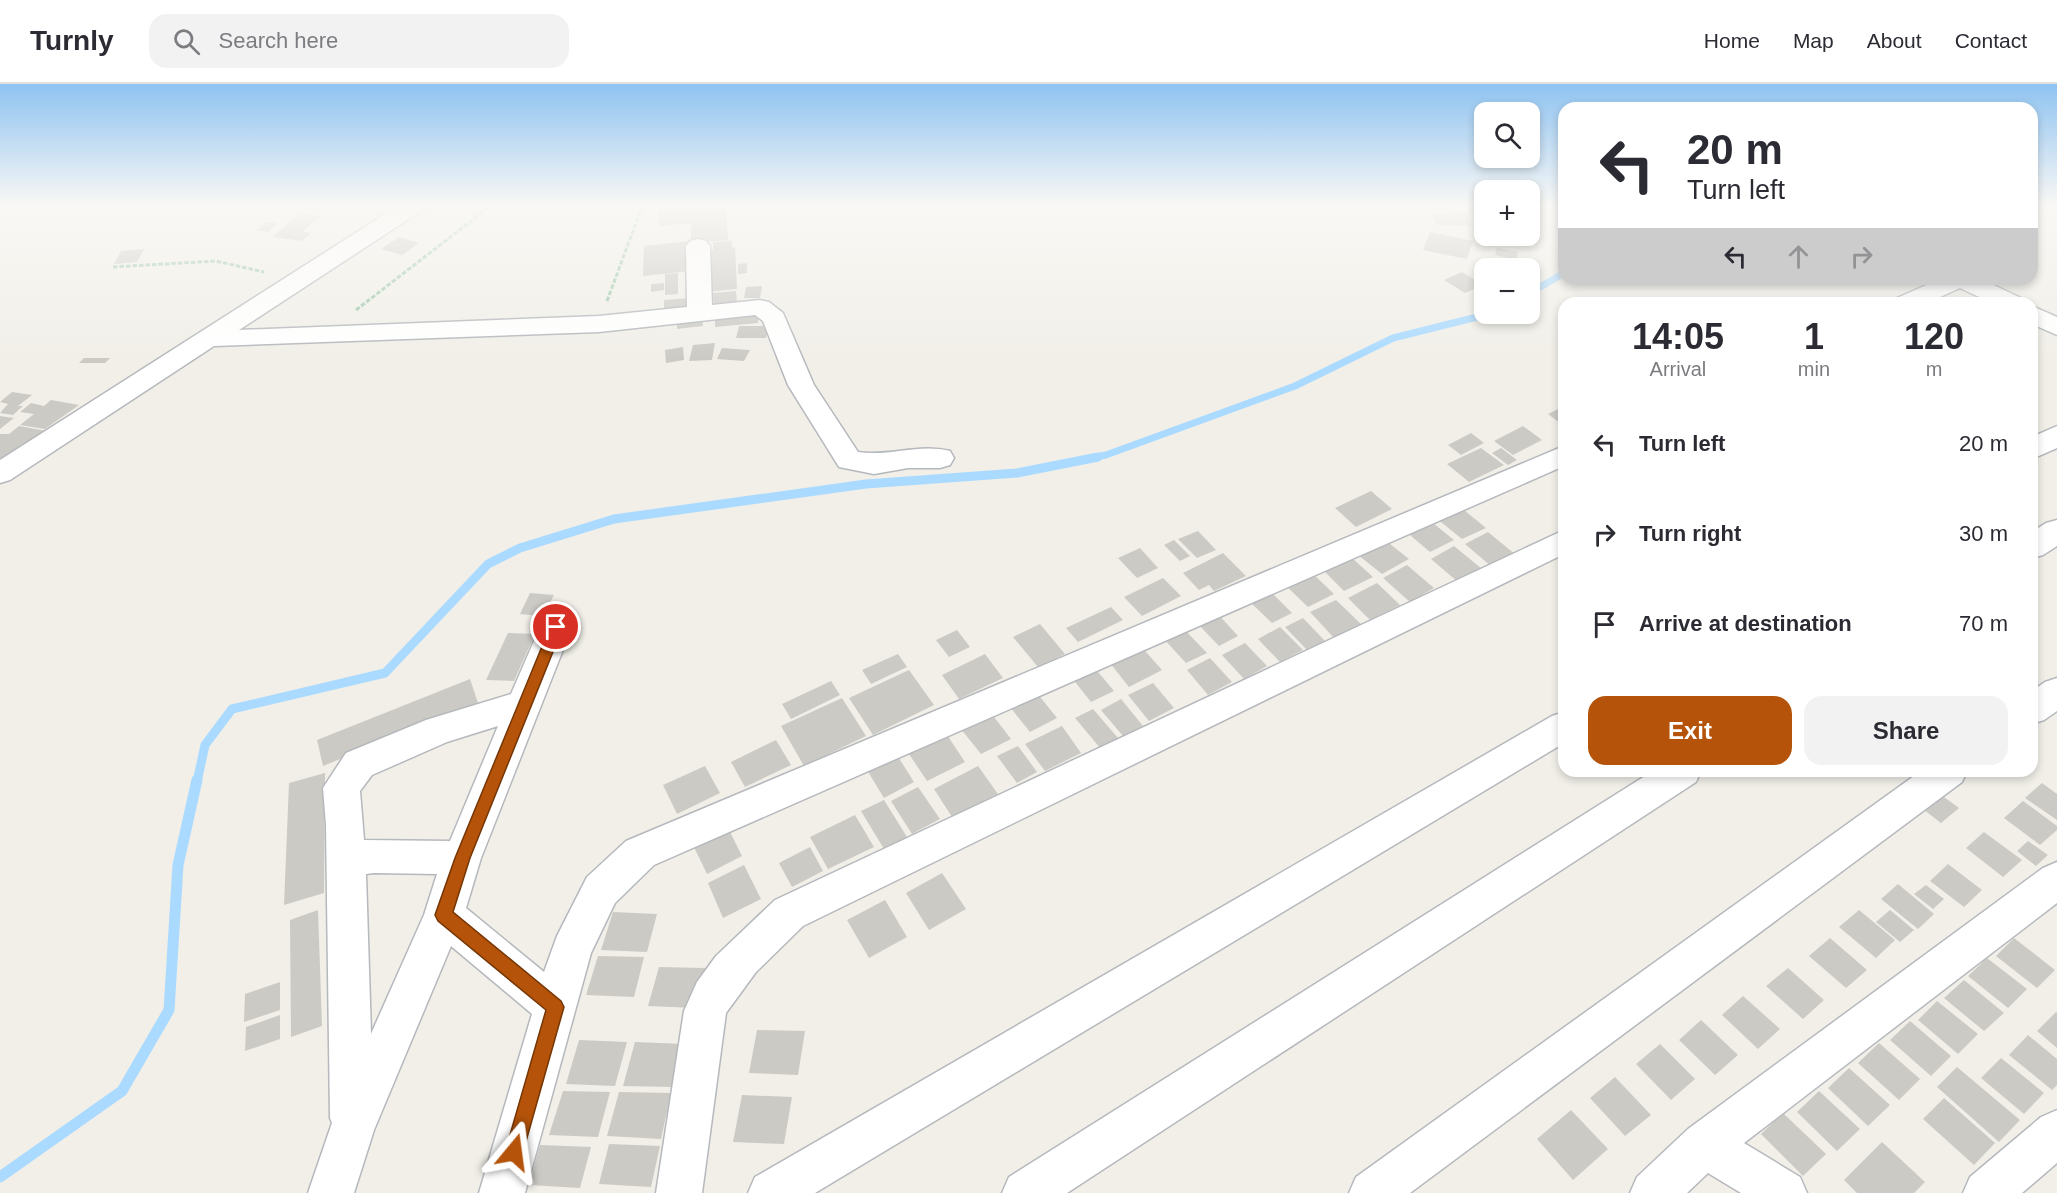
<!DOCTYPE html>
<html lang="en">
<head>
<meta charset="utf-8">
<style>
	:root { --surface:#fff; --page:#f2f2f3; --text:#2b2b33; --muted:#7c7c81; --line:#e1e1e2; --accent:#b45309 }
	body { margin:0; font-family:Helvetica,sans-serif; background:var(--page); color:var(--text); height:100vh; display:flex; flex-direction:column; font-size:22px; white-space:nowrap }
	* { box-sizing:border-box; margin:0 }
	p { font-size:20px; color:var(--muted) }
	.icon { flex:none; width:33px; height:33px; fill:none; stroke:currentColor; stroke-width:2; stroke-linecap:round; stroke-linejoin:round }
	.map { position:relative; flex:1; overflow:hidden }
	.sheet { position:absolute; left:1558px; top:213px; width:480px; height:480px; display:flex; flex-direction:column; background:var(--surface); border-radius:18px; box-shadow:0 3px 9px #0003 }
	.sheet>* { flex:none }
	.banner { position:absolute; left:1558px; top:18px; width:480px; height:183px; border-radius:18px; box-shadow:0 3px 9px #0003; background:#fff; color:var(--text); overflow:hidden }
	.tools { position:absolute; left:1474px; top:18px; display:grid; gap:12px }
	.tools a { display:grid; place-items:center; width:66px; height:66px; border-radius:12px; background:var(--surface); box-shadow:0 3px 9px #0003; font-size:30px }
	.pin { position:absolute; display:grid; place-items:center; width:51px; height:51px; color:#fff; margin:-26px; border:3px solid #fff; border-radius:50%; box-shadow:0 2px 6px #0007 }
	.me { position:absolute; width:66px; margin:-33px; rotate:16deg; stroke-linejoin:round; filter:drop-shadow(0 0 4px #0008) }
	.turn { display:flex; align-items:center; gap:21px; height:126px; padding:0 30px; font-size:27px }
	.turn .icon { width:78px; height:78px; stroke-width:2.5 }
	.turn b { display:block; font-size:42px; line-height:51px }
	.lanes { display:flex; align-items:center; height:57px; padding:0 30px; background:#0003; justify-content:center; gap:30px; direction:ltr }
	.lanes .off { opacity:.35 }
	.eta { display:flex; justify-content:space-evenly; align-items:center; height:102px; text-align:center }
	.eta b { font-size:36px; font-weight:700; line-height:42px }
	.action { display:flex; gap:12px; margin-top:auto; padding:12px 30px }
	.action a { flex:1; height:69px; border-radius:18px; background:var(--accent); color:#fff; font-size:24px; font-weight:700; line-height:69px; text-align:center }
	.action a+a { background:var(--page); color:var(--text) }
	ul { padding:0; list-style:none }
	li { display:flex; align-items:center; gap:18px; height:90px; padding:0 30px }
	li div { flex:1 }
	li b { display:block; font-size:22px }
	li em { font-style:normal }
	header { display:flex; align-items:center; gap:36px; box-sizing:border-box; height:84px; padding:0 30px; background:var(--surface); border-bottom:2px solid var(--line) }
	header strong { font-size:28px }
	nav { display:flex; gap:33px; margin-inline-start:auto; font-size:21px }
	.search { width:420px; height:54px; background:var(--page); display:flex; align-items:center; gap:15px; box-sizing:border-box; padding:0 21px; border-radius:18px; color:var(--muted); font-size:22px }
	.map>svg:first-child { display:block }
	.lines { fill:none; stroke-linecap:round; stroke-linejoin:round }
	.stream-far2 { stroke:#aadaff; stroke-width:7 }
	.stream-far1 { stroke:#aadaff; stroke-width:9 }
	.stream { stroke:#aadaff; stroke-width:11 }
	.building { fill:#cccac5 }
	.minor-casing { stroke:#b5b8bc; stroke-width:3 }
	.path { stroke:#9cc7a9; stroke-width:3; stroke-dasharray:4.5 2; stroke-linecap:butt }
	.minor { fill:#fff; fill-rule:evenodd }
	.route { fill:#b45309; stroke:#753606; stroke-width:1.5 }
</style>
</head>
<body>
<header>
<strong>Turnly</strong>
<div class="search"><svg class="icon" aria-label="search" viewBox="0 0 24 24"><circle cx="10" cy="10" r="6"/><path d="M15 15l6 6"/></svg>Search here</div>
<nav><a>Home</a><a>Map</a><a>About</a><a>Contact</a></nav>
</header>
<div class="map">
<svg width="2057" height="1109" viewBox="0 0 2057 1109">
	<rect width="100%" height="100%" fill="#f1efe8"/>
	<g class="lines">
		<path class="stream-far2" d="M 1560,120 L 1564,128
			M 1530,209 L 1564,189
			M 1090,374 L 1106,371 L 1295,302 L 1393,254 L 1489,230"/>
		<path class="stream-far1" d="M 197,698 L 205,661 L 232,625 L 385,589 L 488,480 L 520,464 L 614,435 L 866,400 L 1017,389 L 1098,373"/>
		<path class="stream" d="M 0,1093 L 122,1007 L 169,926 L 178,781 L 197,696"/>
	</g>
	<path class="building" d="M 698,120 L 726,120 L 728,156 L 691,159 L 691,139 L 659,142 L 659,124 Z
		M 300,130 L 321,132 L 302,148 L 311,149 L 302,157 L 272,153 Z
		M 1433,130 L 1467,130 L 1471,142 L 1437,141 Z
		M 267,138 L 278,139 L 268,148 L 256,146 Z
		M 1430,148 L 1473,157 L 1467,175 L 1423,166 Z
		M 399,153 L 419,159 L 402,171 L 381,165 Z
		M 689,157 L 690,187 L 643,192 L 644,162 Z
		M 732,157 L 732,164 L 735,163 L 737,205 L 707,208 L 706,166 L 713,166 L 713,158 Z
		M 1497,164 L 1518,168 L 1516,176 L 1495,171 Z
		M 144,165 L 137,178 L 114,180 L 121,167 Z
		M 747,179 L 747,189 L 738,190 L 738,180 Z
		M 1462,188 L 1483,201 L 1465,209 L 1444,196 Z
		M 678,189 L 678,210 L 665,211 L 665,190 Z
		M 664,199 L 664,206 L 651,208 L 651,200 Z
		M 762,202 L 760,214 L 744,214 L 746,203 Z
		M 736,207 L 737,220 L 714,223 L 713,209 Z
		M 689,214 L 689,224 L 664,227 L 664,216 Z
		M 758,228 L 758,239 L 715,243 L 715,232 Z
		M 702,232 L 703,242 L 677,245 L 677,235 Z
		M 739,242 L 769,242 L 766,254 L 736,254 Z
		M 715,259 L 712,276 L 689,277 L 693,261 Z
		M 683,263 L 684,276 L 666,279 L 665,266 Z
		M 722,264 L 750,266 L 744,277 L 717,275 Z
		M 84,274 L 110,274 L 105,279 L 79,279 Z
		M 12,308 L 32,311 L 18,322 L 23,322 L 13,331 L 0,329 L 8,320 L 0,318 Z
		M 51,316 L 79,321 L 45,345 L 20,341 L 34,330 L 20,328 L 31,319 L 44,322 Z
		M 1564,322 L 1564,342 L 1548,330 Z
		M 0,332 L 14,334 L 0,345 Z
		M 19,342 L 52,348 L 0,378 L 0,350 L 9,350 Z
		M 1523,342 L 1542,356 L 1513,371 L 1494,357 Z
		M 1471,349 L 1484,359 L 1461,371 L 1448,361 Z
		M 1481,364 L 1504,381 L 1469,398 L 1447,380 Z
		M 1501,364 L 1517,376 L 1508,381 L 1492,369 Z
		M 1371,407 L 1392,425 L 1356,443 L 1335,424 Z
		M 1459,422 L 1486,444 L 1462,455 L 1436,434 Z
		M 1428,435 L 1454,456 L 1430,468 L 1404,446 Z
		M 1198,447 L 1216,466 L 1197,474 L 1178,455 Z
		M 1488,448 L 1516,471 L 1492,483 L 1465,460 Z
		M 1174,456 L 1190,472 L 1180,477 L 1164,461 Z
		M 1385,456 L 1409,475 L 1382,490 L 1358,471 Z
		M 1454,462 L 1482,485 L 1458,498 L 1431,475 Z
		M 1140,464 L 1158,484 L 1137,494 L 1118,474 Z
		M 1223,469 L 1246,492 L 1214,507 L 1209,501 L 1199,506 L 1183,489 Z
		M 1351,473 L 1373,493 L 1344,507 L 1323,486 Z
		M 1407,481 L 1434,504 L 1410,518 L 1383,494 Z
		M 1309,486 L 1334,510 L 1308,523 L 1283,499 Z
		M 1163,494 L 1181,512 L 1142,532 L 1124,513 Z
		M 1377,499 L 1400,521 L 1370,536 L 1348,514 Z
		M 1270,507 L 1292,529 L 1272,539 L 1250,518 Z
		M 530,509 L 554,511 L 543,532 L 520,530 Z
		M 1336,516 L 1362,541 L 1334,554 L 1310,528 Z
		M 1111,523 L 1123,536 L 1078,558 L 1066,544 Z
		M 1217,529 L 1238,552 L 1219,562 L 1197,539 Z
		M 1303,534 L 1325,557 L 1307,566 L 1285,543 Z
		M 1040,540 L 1065,570 L 1038,583 L 1013,553 Z
		M 1182,543 L 1207,569 L 1186,579 L 1162,553 Z
		M 1280,543 L 1303,566 L 1280,578 L 1258,555 Z
		M 957,546 L 970,563 L 949,573 L 936,556 Z
		M 508,549 L 535,550 L 514,597 L 486,596 Z
		M 1138,559 L 1162,586 L 1129,603 L 1106,574 Z
		M 1245,559 L 1267,582 L 1244,595 L 1222,571 Z
		M 898,570 L 907,583 L 871,600 L 862,586 Z
		M 985,570 L 1003,594 L 959,615 L 942,591 Z
		M 1210,574 L 1232,598 L 1208,611 L 1187,586 Z
		M 1094,583 L 1114,607 L 1091,618 L 1072,594 Z
		M 909,586 L 934,621 L 873,651 L 849,614 Z
		M 470,595 L 478,619 L 323,682 L 317,656 Z
		M 831,597 L 840,611 L 791,635 L 782,620 Z
		M 1153,599 L 1174,624 L 1149,637 L 1128,611 Z
		M 1037,609 L 1057,634 L 1030,648 L 1010,623 Z
		M 842,614 L 866,652 L 804,682 L 781,642 Z
		M 1121,615 L 1143,642 L 1123,652 L 1101,626 Z
		M 1093,625 L 1124,661 L 1106,671 L 1075,634 Z
		M 991,629 L 1011,655 L 981,670 L 961,645 Z
		M 1062,642 L 1081,669 L 1045,687 L 1025,660 Z
		M 947,651 L 965,678 L 927,697 L 909,670 Z
		M 776,656 L 791,681 L 745,703 L 731,678 Z
		M 1018,662 L 1037,688 L 1017,699 L 997,672 Z
		M 897,671 L 914,698 L 884,714 L 867,686 Z
		M 705,682 L 720,709 L 677,730 L 663,701 Z
		M 978,682 L 998,710 L 952,733 L 934,705 Z
		M 325,689 L 324,809 L 284,821 L 289,699 Z
		M 2042,699 L 2057,710 L 2057,736 L 2025,714 Z
		M 918,703 L 940,735 L 912,750 L 891,717 Z
		M 1937,708 L 1959,724 L 1941,739 L 1919,722 Z
		M 884,716 L 907,753 L 884,765 L 861,727 Z
		M 2023,717 L 2057,742 L 2057,746 L 2040,761 L 2004,734 Z
		M 855,731 L 874,763 L 828,785 L 810,753 Z
		M 727,742 L 742,772 L 707,790 L 692,759 Z
		M 1984,748 L 2022,776 L 2003,793 L 1966,764 Z
		M 2028,757 L 2048,771 L 2036,782 L 2017,767 Z
		M 810,763 L 823,787 L 792,803 L 779,779 Z
		M 1948,780 L 1982,806 L 1964,823 L 1930,797 Z
		M 744,781 L 761,815 L 723,834 L 708,799 Z
		M 942,789 L 966,825 L 929,846 L 906,809 Z
		M 1898,800 L 1934,830 L 1918,845 L 1881,815 Z
		M 1926,801 L 1944,815 L 1933,825 L 1914,810 Z
		M 885,816 L 907,853 L 869,874 L 847,836 Z
		M 318,826 L 322,942 L 291,953 L 290,836 Z
		M 1859,826 L 1895,856 L 1876,874 L 1839,843 Z
		M 1890,826 L 1914,846 L 1900,858 L 1876,838 Z
		M 613,828 L 657,830 L 647,868 L 601,866 Z
		M 1830,854 L 1867,886 L 1846,904 L 1809,872 Z
		M 2014,854 L 2055,886 L 2037,904 L 1996,872 Z
		M 598,872 L 644,873 L 634,913 L 586,911 Z
		M 1987,874 L 2027,905 L 2008,924 L 1968,892 Z
		M 659,883 L 705,884 L 695,924 L 648,922 Z
		M 1788,884 L 1824,916 L 1803,935 L 1766,902 Z
		M 1964,896 L 2004,929 L 1984,947 L 1944,914 Z
		M 280,898 L 280,926 L 244,938 L 245,910 Z
		M 1743,912 L 1780,945 L 1758,965 L 1722,931 Z
		M 1937,917 L 1978,950 L 1958,970 L 1918,936 Z
		M 2056,928 L 2057,929 L 2057,964 L 2037,947 Z
		M 280,931 L 280,955 L 245,967 L 246,943 Z
		M 1701,936 L 1738,971 L 1715,991 L 1679,956 Z
		M 1910,937 L 1951,972 L 1931,992 L 1890,956 Z
		M 757,946 L 805,947 L 798,991 L 749,989 Z
		M 2028,951 L 2057,975 L 2057,1001 L 2052,1006 L 2009,971 Z
		M 579,956 L 627,958 L 615,1002 L 566,1000 Z
		M 635,958 L 684,960 L 673,1003 L 623,1002 Z
		M 1879,959 L 1920,995 L 1899,1016 L 1858,979 Z
		M 1660,960 L 1695,995 L 1671,1016 L 1636,980 Z
		M 2001,974 L 2044,1009 L 2024,1030 L 1981,994 Z
		M 1957,983 L 2020,1036 L 1999,1058 L 1937,1003 Z
		M 1849,984 L 1890,1021 L 1868,1042 L 1828,1004 Z
		M 1615,993 L 1651,1031 L 1625,1052 L 1590,1014 Z
		M 563,1007 L 610,1008 L 598,1053 L 549,1051 Z
		M 1819,1007 L 1860,1045 L 1837,1067 L 1797,1028 Z
		M 619,1008 L 671,1009 L 661,1055 L 607,1052 Z
		M 742,1011 L 792,1013 L 784,1060 L 733,1058 Z
		M 1944,1014 L 1995,1059 L 1974,1081 L 1923,1035 Z
		M 1571,1026 L 1608,1065 L 1573,1096 L 1537,1055 Z
		M 1783,1029 L 1826,1070 L 1803,1092 L 1761,1050 Z
		M 1882,1058 L 1925,1098 L 1914,1109 L 1857,1109 L 1844,1096 Z
		M 609,1060 L 660,1062 L 651,1103 L 599,1100 Z
		M 540,1061 L 591,1063 L 580,1104 L 529,1101 Z"/>
	<g class="lines">
		<defs>
			<path id="minor" d="M 401,120 L 427,120 L 424,125 L 239,246 L 599,232 L 687,223 L 686,162 L 690,157 L 698,155 L 706,157 L 710,162 L 712,221 L 760,216 L 769,218 L 783,229 L 814,301 L 858,368 C 889,373 919,359 950,367 L 954,374 L 950,381 L 940,384 L 908,384 L 874,390 L 839,383 L 788,301 L 763,237 L 755,231 L 599,248 L 214,262 L 10,396 L 0,399 L 0,376 Z
				M 1449,120 L 1471,120 L 1468,127 L 1460,129 L 1452,127 Z
				M 1940,195 L 1981,195 L 2021,214 L 2024,219 L 1992,219 L 1960,204 L 1927,219 L 1894,219 L 1897,214 Z
				M 2032,222 L 2057,233 L 2057,251 L 2032,240 Z
				M 2057,342 L 2057,364 L 2032,375 L 2032,353 Z
				M 1564,362 L 1564,382 L 654,781 L 615,819 L 591,869 L 525,1109 L 479,1109 L 532,930 L 451,862 L 374,1046 L 354,1109 L 308,1109 L 332,1039 L 330,1034 L 326,741 L 323,704 L 346,669 L 426,636 L 511,610 L 544,534 L 556,531 L 568,534 L 572,543 L 481,774 L 466,824 L 544,888 L 557,852 L 587,793 L 626,757 ZM 498,642 L 450,757 L 364,756 L 360,707 L 372,691 L 447,658 ZM 374,789 L 437,790 L 424,831 L 371,950 L 366,790 Z
				M 2057,436 L 2057,462 L 2043,471 L 2032,474 L 2032,448 L 2046,439 Z
				M 1564,446 L 1564,470 L 803,842 L 756,888 L 726,929 L 702,1109 L 656,1109 L 684,927 L 697,898 L 716,872 L 775,816 Z
				M 2057,594 L 2057,627 L 2044,636 L 2032,640 L 2032,607 L 2045,598 Z
				M 1564,628 L 1564,659 L 815,1109 L 748,1109 L 755,1093 L 1552,632 Z
				M 1653,687 L 1701,687 L 1696,698 L 1067,1109 L 1002,1109 L 1009,1093 Z
				M 1921,687 L 1967,687 L 1962,698 L 1410,1109 L 1349,1109 L 1356,1093 Z
				M 2057,778 L 2057,819 L 1744,1059 L 1800,1093 L 1807,1109 L 1741,1109 L 1708,1089 L 1687,1109 L 1630,1109 L 1637,1093 L 1688,1045 L 2043,784 Z
				M 2057,1026 L 2057,1079 L 2022,1109 L 1963,1109 L 1970,1093 L 2041,1033 Z"/>
		</defs>
		<use href="#minor" class="minor-casing"/>
		<path class="path" d="M 113,183 L 216,177 L 264,188
			M 607,217 L 643,120
			M 356,226 L 493,120"/>
		<use href="#minor" class="minor"/>
	</g>
	<linearGradient id="sky" x2="0" y2="1"><stop stop-color="#8fc3f1"/><stop offset="0.44" stop-color="#f9f8f5"/><stop offset="1" stop-color="#f9f8f5" stop-opacity="0"/></linearGradient>
	<rect width="2057" height="275" fill="url(#sky)"/>
	<path class="route" d="M 556,538 L 563,543 L 470,774 L 453,828 L 561,917 L 564,923 L 523,1068 L 521,1074 L 514,1077 L 507,1074 L 505,1068 L 546,926 L 438,837 L 435,831 L 455,774 L 550,543 Z"/>
</svg>
<div class="tools">
<a><svg class="icon" aria-label="search" viewBox="0 0 24 24"><circle cx="10" cy="10" r="6"/><path d="M15 15l6 6"/></svg></a>
<a>+</a>
<a>−</a>
</div>
<div class="pin" style="left:556px;top:543px;background:#d93025"><svg class="icon" aria-label="arrive" viewBox="0 0 24 24"><path d="M6 21V4h12l-3 4 3 4H6"/></svg></div>
<svg class="me" style="left:514px;top:1068px" viewBox="-20 -20 40 40"><path d="M0-17L14 15 0 8-14 15z" fill="#b45309" stroke="#fff" stroke-width="4"/></svg>
<div class="banner">
<div class="turn"><svg class="icon" aria-label="left" viewBox="0 0 24 24"><path d="M17 20v-9H6M10 6l-5 5 5 5"/></svg><div><b>20 m</b>Turn left</div></div>
<div class="lanes"><svg class="icon" aria-label="left" viewBox="0 0 24 24"><path d="M17 20v-9H6M10 6l-5 5 5 5"/></svg><svg class="icon off" aria-label="ahead" viewBox="0 0 24 24"><path d="M12 20V5M6 11l6-6 6 6"/></svg><svg class="icon off" aria-label="right" viewBox="0 0 24 24"><path d="M7 20v-9h11M14 6l5 5-5 5"/></svg></div>
</div>
<section class="sheet">
<div class="eta">
<div><b>14:05</b><p>Arrival</p></div>
<div><b>1</b><p>min</p></div>
<div><b>120</b><p>m</p></div>
</div>
<ul>
<li><svg class="icon" aria-label="left" viewBox="0 0 24 24"><path d="M17 20v-9H6M10 6l-5 5 5 5"/></svg><div><b>Turn left</b></div><em>20 m</em></li>
<li><svg class="icon" aria-label="right" viewBox="0 0 24 24"><path d="M7 20v-9h11M14 6l5 5-5 5"/></svg><div><b>Turn right</b></div><em>30 m</em></li>
<li><svg class="icon" aria-label="arrive" viewBox="0 0 24 24"><path d="M6 21V4h12l-3 4 3 4H6"/></svg><div><b>Arrive at destination</b></div><em>70 m</em></li>
</ul>
<div class="action"><a>Exit</a><a>Share</a></div>
</section>
</div>
</body>
</html>
